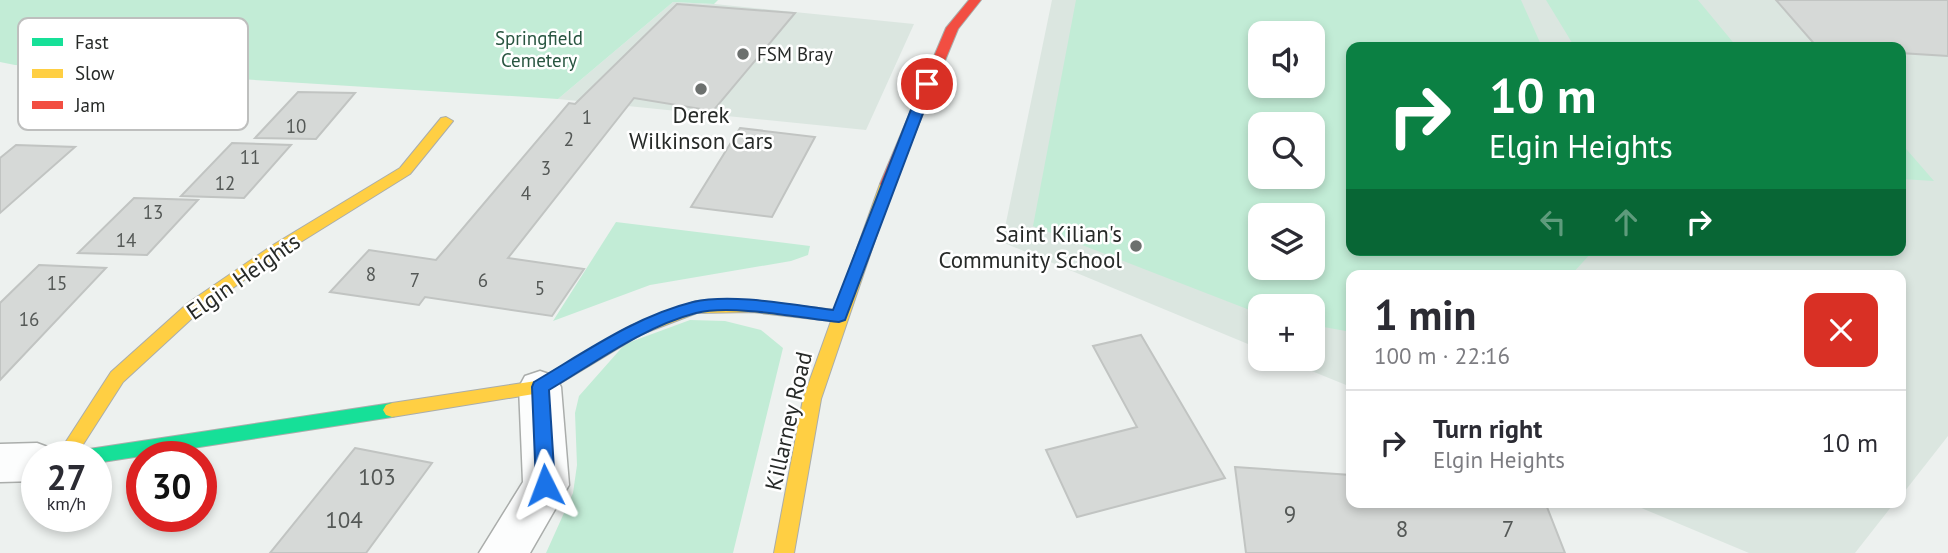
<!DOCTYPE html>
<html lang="en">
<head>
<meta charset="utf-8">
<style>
	:root { --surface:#fff; --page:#f7f7f7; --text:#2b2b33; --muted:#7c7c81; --line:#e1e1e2 }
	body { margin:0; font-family:"PT Sans",sans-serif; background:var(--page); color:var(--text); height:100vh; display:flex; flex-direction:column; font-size:26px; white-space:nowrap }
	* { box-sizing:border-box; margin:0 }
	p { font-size:23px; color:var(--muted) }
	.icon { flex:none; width:38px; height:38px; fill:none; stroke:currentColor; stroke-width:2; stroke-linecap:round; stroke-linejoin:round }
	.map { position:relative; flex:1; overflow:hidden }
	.sheet { position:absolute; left:1346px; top:270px; width:560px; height:238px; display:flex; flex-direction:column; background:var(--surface); border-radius:14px; box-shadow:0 4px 10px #0003 }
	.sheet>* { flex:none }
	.hud { position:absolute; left:1346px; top:42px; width:560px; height:214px; border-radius:14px; box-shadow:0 4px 10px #0003; background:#0b8043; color:#fff; overflow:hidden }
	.controls { position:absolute; left:1248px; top:21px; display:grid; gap:14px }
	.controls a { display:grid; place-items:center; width:77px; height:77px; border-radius:14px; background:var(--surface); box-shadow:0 4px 10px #0003; font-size:35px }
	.speed { position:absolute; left:21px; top:441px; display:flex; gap:14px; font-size:35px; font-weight:700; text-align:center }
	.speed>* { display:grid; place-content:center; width:91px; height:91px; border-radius:50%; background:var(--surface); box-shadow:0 4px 10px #0003; line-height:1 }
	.speed small { font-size:18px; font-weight:400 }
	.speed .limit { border:10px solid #d22; background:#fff; color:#111 }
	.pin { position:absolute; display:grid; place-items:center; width:60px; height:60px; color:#fff; margin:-30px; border:4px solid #fff; border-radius:50%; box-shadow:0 2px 7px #0007 }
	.me { position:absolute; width:77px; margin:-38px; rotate:357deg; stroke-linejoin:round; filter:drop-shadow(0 0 5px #0008) }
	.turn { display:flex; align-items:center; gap:24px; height:147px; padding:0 28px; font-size:32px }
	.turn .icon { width:91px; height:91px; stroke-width:2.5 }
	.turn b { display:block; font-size:49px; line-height:60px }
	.lanes { display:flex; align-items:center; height:66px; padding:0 28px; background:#0003; justify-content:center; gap:35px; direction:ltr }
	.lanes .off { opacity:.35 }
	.round { display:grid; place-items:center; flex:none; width:74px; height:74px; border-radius:14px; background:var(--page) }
	.head { display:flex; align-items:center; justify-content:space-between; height:119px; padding:0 28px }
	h1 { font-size:42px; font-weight:700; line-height:52px }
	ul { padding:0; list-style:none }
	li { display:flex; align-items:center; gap:21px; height:105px; padding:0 28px; border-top:2px solid var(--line) }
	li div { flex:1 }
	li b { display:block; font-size:26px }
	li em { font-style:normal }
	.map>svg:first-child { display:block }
	.built { fill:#dbe6e0; fill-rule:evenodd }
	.green { fill:#c2ecd6; fill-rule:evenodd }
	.building { fill:#d6d9d7; stroke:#c1c4c2; stroke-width:2 }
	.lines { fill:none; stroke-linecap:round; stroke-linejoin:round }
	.street-casing { stroke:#aaadab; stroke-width:3 }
	.fast-casing { stroke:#aaadab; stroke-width:2 }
	.slow-casing { stroke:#aaadab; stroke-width:2 }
	.jam-casing { stroke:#aaadab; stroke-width:2 }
	.street { fill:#fcfdfd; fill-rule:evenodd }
	.fast { fill:#16e098; fill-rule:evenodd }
	.slow { fill:#ffcf43; fill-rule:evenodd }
	.jam { fill:#f24e42; fill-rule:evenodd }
	.route { fill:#1a73e8; stroke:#114b97; stroke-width:2 }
	.poi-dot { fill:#6c706e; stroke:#fff; stroke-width:2.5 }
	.labels { text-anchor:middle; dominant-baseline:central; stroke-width:5; stroke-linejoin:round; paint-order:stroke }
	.far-park-label { font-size:19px; fill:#285540; stroke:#fff }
	.far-poi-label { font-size:19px; fill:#272a28; stroke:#fff; text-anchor:start }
	.number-label { font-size:19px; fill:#545856 }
	.poi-label { font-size:23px; fill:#272a28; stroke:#fff }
	.street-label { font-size:23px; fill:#272a28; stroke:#fff }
	.near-number-label { font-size:23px; fill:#545856 }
	.key { fill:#fff; stroke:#bebfbe; stroke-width:2 }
	.key-label { font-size:19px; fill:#272a28 }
</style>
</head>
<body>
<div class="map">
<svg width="1948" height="553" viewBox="0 0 1948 553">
	<rect width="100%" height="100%" fill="#edf1ef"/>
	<path class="built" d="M 1052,0 L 1948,0 L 1948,436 L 1901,496 L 1900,275 L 1351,275 L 1351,387 L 1282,359 L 1312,359 L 1312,306 L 1260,306 L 1260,349 L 1002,242 ZM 1260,33 L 1312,33 L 1312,86 L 1260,86 ZM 1351,47 L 1900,47 L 1900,250 L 1351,250 ZM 1260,124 L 1312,124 L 1312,177 L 1260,177 ZM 1260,215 L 1312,215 L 1312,268 L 1260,268 Z
		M 673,2 L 714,4 L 914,24 L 866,130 L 558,99 Z
		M 1627,502 L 1895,502 L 1855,553 L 1749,553 Z"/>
	<path class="green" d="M 0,0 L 718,0 L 714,4 L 673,2 L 558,99 L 15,65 L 0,62 Z
		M 1076,0 L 1521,0 L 1542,47 L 1351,47 L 1351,250 L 1594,250 L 1571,275 L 1351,275 L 1351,332 L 1313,325 L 1312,306 L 1260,306 L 1260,314 L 1033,226 ZM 1260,33 L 1312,33 L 1312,86 L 1260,86 ZM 1260,124 L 1312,124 L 1312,177 L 1260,177 ZM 1260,215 L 1312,215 L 1312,268 L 1260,268 Z
		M 1546,0 L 1698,0 L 1737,47 L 1574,46 Z
		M 1901,143 L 1934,181 L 1901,179 Z
		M 616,222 L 810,246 L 808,255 L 791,261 L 650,285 L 553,321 Z
		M 690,320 L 725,321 L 761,330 L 783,348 L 733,553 L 546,553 L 573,493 L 577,465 L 575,413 L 579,396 L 625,344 Z"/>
	<path class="building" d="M 1776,0 L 1948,0 L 1948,56 L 1900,53 L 1900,47 L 1817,47 Z
		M 677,4 L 795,13 L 713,111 L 634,98 L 508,258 L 584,269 L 552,316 L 425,297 L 419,305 L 330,292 L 369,250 L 436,260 L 569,103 L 575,104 Z
		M 298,92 L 355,93 L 316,139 L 255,138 Z
		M 740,128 L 815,137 L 772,217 L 691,207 Z
		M 232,143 L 291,145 L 244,198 L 181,196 Z
		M 16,145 L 75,147 L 0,213 L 0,158 Z
		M 134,198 L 198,200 L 147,255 L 78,253 Z
		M 39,265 L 106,268 L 0,380 L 0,303 Z
		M 1141,335 L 1225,478 L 1077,517 L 1046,450 L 1137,427 L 1093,346 Z
		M 355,448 L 432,463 L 366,553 L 270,553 Z
		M 1235,467 L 1351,475 L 1351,502 L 1545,502 L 1565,553 L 1246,553 Z"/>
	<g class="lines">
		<defs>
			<path id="street" d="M 540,371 L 555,376 L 561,387 L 569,485 L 530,553 L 479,553 L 523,482 L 519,387 L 525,376 Z
				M 37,443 L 53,449 L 57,457 L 37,457 L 37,481 L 0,482 L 0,444 Z"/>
			<path id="fast" d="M 392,403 L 398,405 L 401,410 L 398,415 L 392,417 L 96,463 L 96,457 L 80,457 L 82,452 L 89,449 Z"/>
			<path id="slow" d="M 446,117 L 453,121 L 410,174 L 283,253 L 200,311 L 123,382 L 75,457 L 56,457 L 111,372 L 188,303 L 273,245 L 400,168 L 441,118 Z
				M 887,180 L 894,184 L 821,399 L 794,553 L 774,553 L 803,399 L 831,321 L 752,312 L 697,313 L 642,334 L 546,392 L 392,417 L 386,415 L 383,410 L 386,405 L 392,403 L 536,381 L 630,326 L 696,301 L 752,300 L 835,310 L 880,184 Z"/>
			<path id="jam" d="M 969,0 L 981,0 L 958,29 L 894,184 L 892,187 L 882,187 L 880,184 L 946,28 Z"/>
		</defs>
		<use href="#street" class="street-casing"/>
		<use href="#fast" class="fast-casing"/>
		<use href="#slow" class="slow-casing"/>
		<use href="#jam" class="jam-casing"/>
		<use href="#street" class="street"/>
		<use href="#fast" class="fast"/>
		<use href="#slow" class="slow"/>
		<use href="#jam" class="jam"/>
	</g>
	<path class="route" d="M 927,80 L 934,84 L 845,320 L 839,322 C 801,318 732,304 696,313 C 643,327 596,362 549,390 L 555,485 L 552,491 L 545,493 L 539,491 L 536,485 L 532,387 L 534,382 C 585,352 636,316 693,302 C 732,293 793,305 833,310 L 921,84 Z"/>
	<g class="poi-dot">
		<circle cx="743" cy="54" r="7"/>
		<circle cx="701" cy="89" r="7"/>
		<circle cx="1136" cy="246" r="7"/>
	</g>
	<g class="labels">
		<g class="far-park-label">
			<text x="539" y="38">Springfield<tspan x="539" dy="22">Cemetery</tspan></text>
		</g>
		<g class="far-poi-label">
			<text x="757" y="54">FSM Bray</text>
		</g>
		<g class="number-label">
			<text x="587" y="117">1</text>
			<text x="296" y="126">10</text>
			<text x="569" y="139">2</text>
			<text x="250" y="157">11</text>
			<text x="546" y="168">3</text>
			<text x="225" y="183">12</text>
			<text x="526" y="193">4</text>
			<text x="153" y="212">13</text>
			<text x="126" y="240">14</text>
			<text x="371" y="274">8</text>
			<text x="415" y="280">7</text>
			<text x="483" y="280">6</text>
			<text x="57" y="283">15</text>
			<text x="540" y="288">5</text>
			<text x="29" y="319">16</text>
		</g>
		<g class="poi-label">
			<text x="701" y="114">Derek<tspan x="701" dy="26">Wilkinson Cars</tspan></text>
			<text x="1122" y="233" text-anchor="end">Saint Kilian's<tspan x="1122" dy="26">Community School</tspan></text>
		</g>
		<g class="street-label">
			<text transform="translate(243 276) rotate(-35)">Elgin Heights</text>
			<text transform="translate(788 421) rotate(-77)">Killarney Road</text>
		</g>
		<g class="near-number-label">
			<text x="377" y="476">103</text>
			<text x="1290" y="513">9</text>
			<text x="344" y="519">104</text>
			<text x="1402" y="528">8</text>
			<text x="1508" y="528">7</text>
		</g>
	</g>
	<rect x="18" y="18" width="230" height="112" rx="10" class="key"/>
	<rect x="32" y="38" width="31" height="8" fill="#16e098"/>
	<rect x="32" y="69" width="31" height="9" fill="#ffcf43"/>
	<rect x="32" y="101" width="31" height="8" fill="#f24e42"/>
	<g class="key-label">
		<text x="75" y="49">Fast</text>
		<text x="75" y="80">Slow</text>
		<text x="75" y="112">Jam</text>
	</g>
</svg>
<div class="controls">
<a><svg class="icon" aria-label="sound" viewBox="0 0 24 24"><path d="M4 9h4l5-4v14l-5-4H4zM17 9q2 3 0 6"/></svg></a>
<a><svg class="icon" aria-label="search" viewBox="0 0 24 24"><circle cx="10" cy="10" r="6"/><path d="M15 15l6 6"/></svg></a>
<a><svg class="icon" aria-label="layers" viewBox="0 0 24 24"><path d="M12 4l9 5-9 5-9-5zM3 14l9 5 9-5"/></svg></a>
<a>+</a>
</div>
<div class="speed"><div>27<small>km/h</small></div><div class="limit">30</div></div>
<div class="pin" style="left:927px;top:84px;background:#d93025"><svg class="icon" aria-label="arrive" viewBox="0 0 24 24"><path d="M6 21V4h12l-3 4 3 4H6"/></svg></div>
<svg class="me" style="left:545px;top:485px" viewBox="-20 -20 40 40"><path d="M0-17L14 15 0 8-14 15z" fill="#1a73e8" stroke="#fff" stroke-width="4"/></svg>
<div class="hud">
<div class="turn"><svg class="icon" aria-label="right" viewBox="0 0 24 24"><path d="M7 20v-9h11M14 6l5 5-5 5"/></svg><div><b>10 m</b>Elgin Heights</div></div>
<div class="lanes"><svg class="icon off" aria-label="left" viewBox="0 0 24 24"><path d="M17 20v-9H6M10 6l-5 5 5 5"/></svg><svg class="icon off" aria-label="ahead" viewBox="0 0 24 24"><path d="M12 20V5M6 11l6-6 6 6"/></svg><svg class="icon" aria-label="right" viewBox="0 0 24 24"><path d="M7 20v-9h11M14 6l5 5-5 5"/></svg></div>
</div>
<section class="sheet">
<div class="head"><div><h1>1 min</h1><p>100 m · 22:16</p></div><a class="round" style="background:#d93025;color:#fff"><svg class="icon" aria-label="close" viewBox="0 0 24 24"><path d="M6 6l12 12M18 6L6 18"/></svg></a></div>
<ul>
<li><svg class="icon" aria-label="right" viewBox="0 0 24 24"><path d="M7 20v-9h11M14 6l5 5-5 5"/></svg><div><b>Turn right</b><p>Elgin Heights</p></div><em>10 m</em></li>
</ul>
</section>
</div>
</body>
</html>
